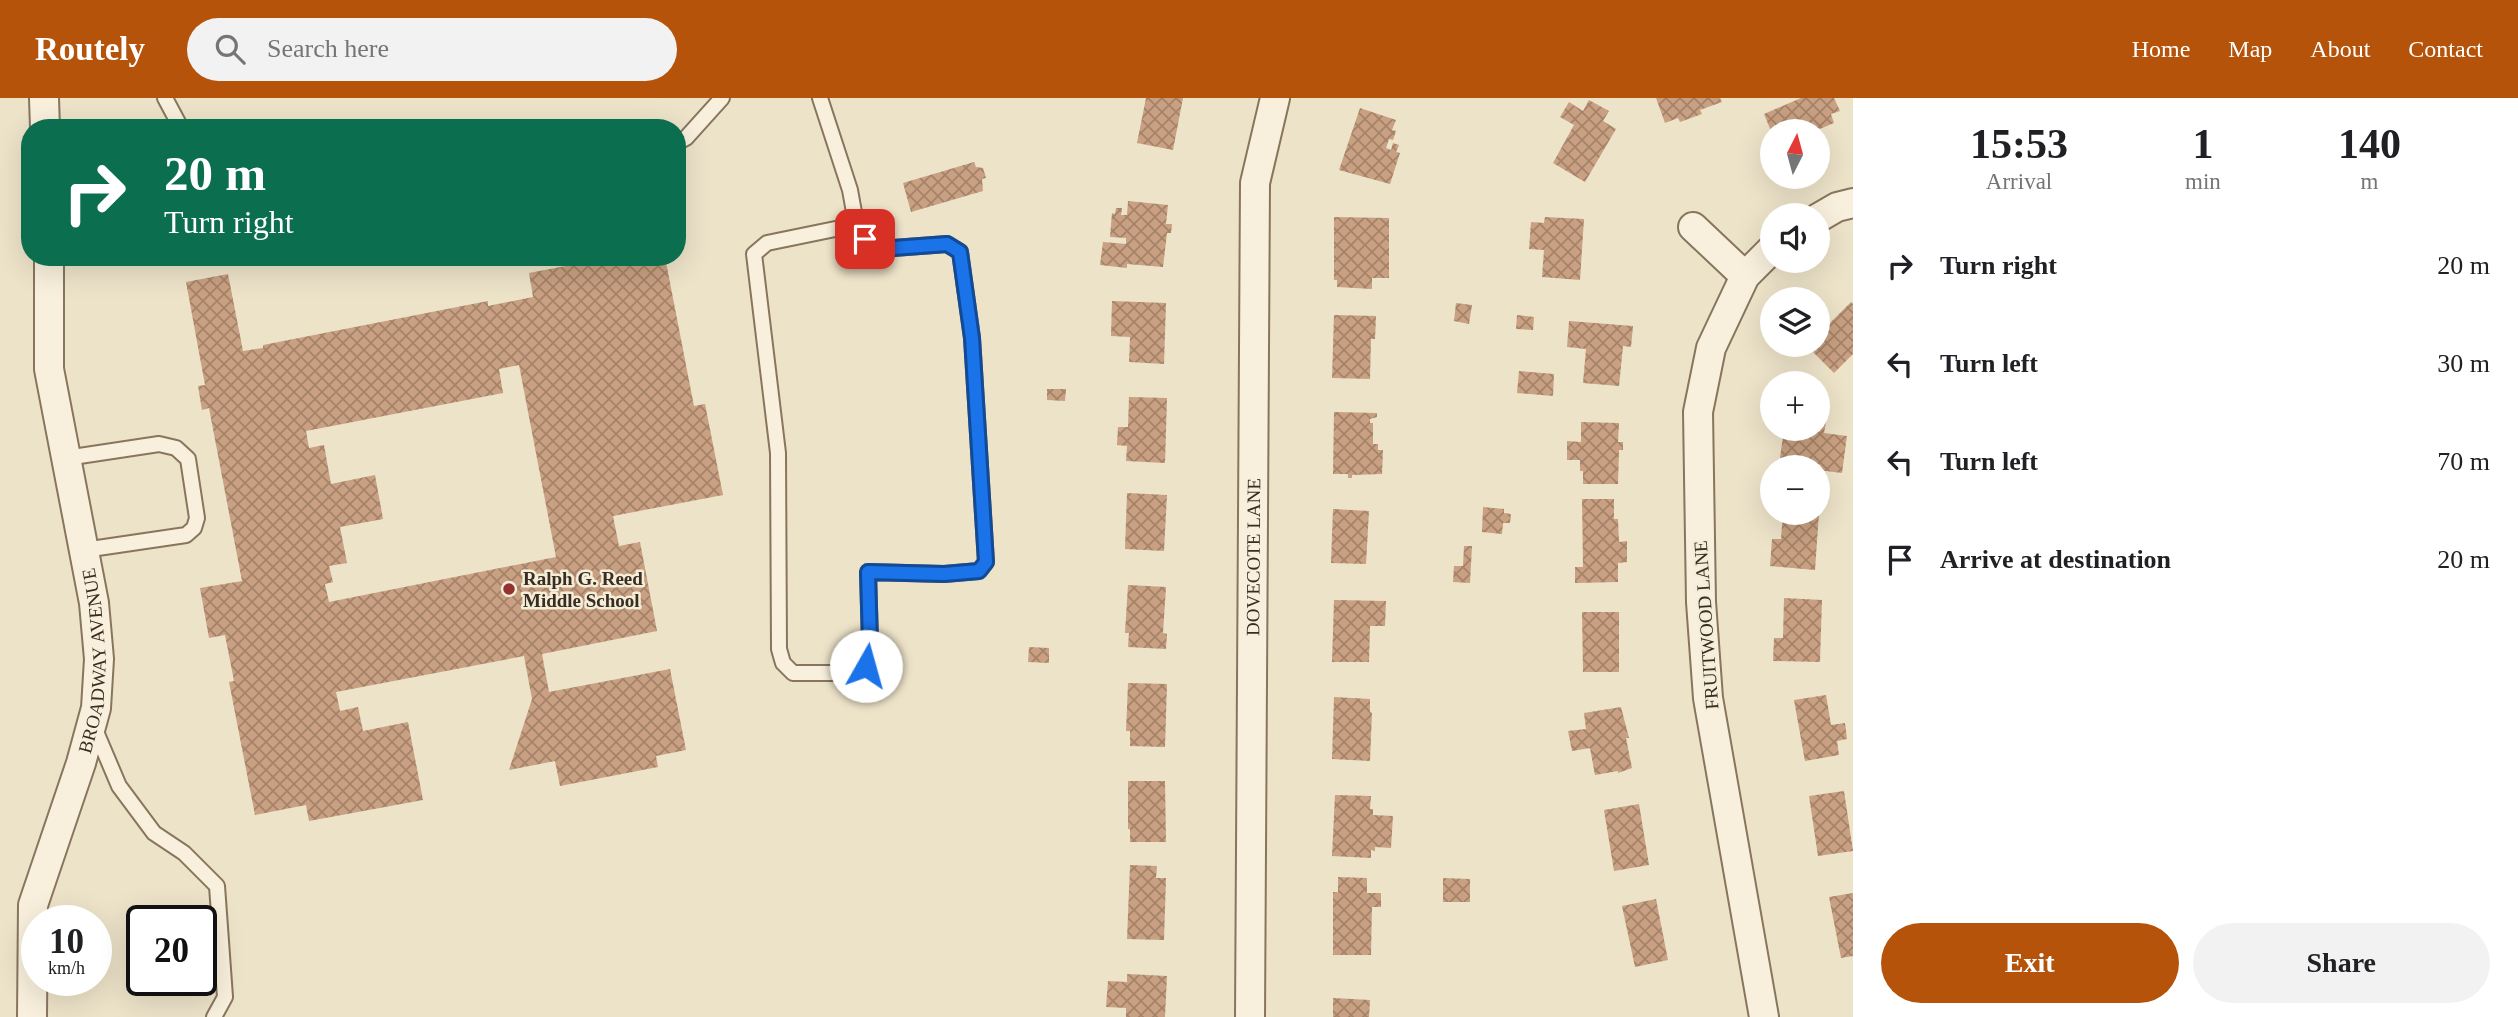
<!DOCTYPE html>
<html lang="en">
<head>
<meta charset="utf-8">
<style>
	:root { --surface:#fff; --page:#f2f2f2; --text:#202124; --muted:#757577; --accent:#b45309 }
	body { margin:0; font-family:"Times New Roman",serif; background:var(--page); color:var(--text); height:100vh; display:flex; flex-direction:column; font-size:26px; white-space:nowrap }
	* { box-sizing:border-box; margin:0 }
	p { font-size:23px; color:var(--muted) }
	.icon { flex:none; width:38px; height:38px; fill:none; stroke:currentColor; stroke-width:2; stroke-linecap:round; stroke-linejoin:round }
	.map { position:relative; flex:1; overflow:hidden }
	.drawer { display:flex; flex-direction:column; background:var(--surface); width:665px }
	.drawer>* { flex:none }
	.top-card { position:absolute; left:21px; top:21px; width:665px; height:147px; border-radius:28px; box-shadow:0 7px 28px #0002; background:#0b6e4f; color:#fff; overflow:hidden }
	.needle { width:46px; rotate:6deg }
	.tools { position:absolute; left:1760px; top:21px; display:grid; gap:14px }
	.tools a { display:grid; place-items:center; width:70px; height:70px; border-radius:50%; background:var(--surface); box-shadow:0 7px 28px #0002; font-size:35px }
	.speed { position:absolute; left:21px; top:807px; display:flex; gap:14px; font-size:35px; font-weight:700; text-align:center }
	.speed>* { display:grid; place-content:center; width:91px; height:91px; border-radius:50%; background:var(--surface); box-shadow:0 7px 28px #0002; line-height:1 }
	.speed small { font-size:18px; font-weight:400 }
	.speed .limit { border:4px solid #111; border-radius:10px; background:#fff; color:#111 }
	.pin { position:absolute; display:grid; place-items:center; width:60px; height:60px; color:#fff; margin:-30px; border-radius:14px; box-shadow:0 4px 10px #0006 }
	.me { position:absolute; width:77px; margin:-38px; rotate:7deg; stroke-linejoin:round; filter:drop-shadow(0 0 5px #0008) }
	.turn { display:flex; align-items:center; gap:24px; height:147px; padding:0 28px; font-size:32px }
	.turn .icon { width:91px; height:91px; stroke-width:2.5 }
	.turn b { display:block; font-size:49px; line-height:60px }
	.eta { display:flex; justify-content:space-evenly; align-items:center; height:119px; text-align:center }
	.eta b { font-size:42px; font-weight:800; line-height:49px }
	.primary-button { display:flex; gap:14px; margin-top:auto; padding:14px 28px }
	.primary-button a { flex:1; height:80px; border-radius:42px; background:var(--accent); color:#fff; font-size:28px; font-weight:800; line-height:80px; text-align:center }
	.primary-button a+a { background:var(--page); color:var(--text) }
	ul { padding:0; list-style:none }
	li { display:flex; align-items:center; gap:21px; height:98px; padding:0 28px }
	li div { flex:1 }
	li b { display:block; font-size:26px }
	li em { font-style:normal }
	header { display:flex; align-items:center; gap:42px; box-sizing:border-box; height:98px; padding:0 35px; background:var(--accent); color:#fff }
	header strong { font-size:33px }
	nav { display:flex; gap:38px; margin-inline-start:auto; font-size:24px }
	.search { width:490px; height:63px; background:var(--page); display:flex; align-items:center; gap:18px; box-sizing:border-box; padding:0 24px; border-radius:38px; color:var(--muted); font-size:26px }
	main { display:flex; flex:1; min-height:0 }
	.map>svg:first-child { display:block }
	.building { fill:url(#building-cross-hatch); fill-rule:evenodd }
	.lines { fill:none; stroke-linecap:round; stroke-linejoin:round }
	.service-casing { stroke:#88755e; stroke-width:18 }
	.minor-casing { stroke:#88755e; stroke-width:32 }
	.service { stroke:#f8f0dc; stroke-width:14 }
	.minor { stroke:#f8f0dc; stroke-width:28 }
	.route-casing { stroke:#114b97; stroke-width:18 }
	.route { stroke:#1a73e8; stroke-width:12 }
	.poi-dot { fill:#943231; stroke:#f4edd8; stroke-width:2.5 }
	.labels { text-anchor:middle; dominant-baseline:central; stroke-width:5; stroke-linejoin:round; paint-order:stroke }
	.street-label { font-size:19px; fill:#392d21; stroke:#f4edd8 }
	.poi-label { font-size:19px; font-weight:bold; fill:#392d21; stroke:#f4edd8; text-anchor:start }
</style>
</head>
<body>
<header>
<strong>Routely</strong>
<div class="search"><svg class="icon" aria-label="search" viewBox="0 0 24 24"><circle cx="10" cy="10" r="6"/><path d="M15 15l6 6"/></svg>Search here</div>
<nav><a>Home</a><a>Map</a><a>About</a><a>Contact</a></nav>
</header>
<main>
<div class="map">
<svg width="1853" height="919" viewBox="0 0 1853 919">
	<defs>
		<pattern id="building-cross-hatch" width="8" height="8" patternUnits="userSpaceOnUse" patternTransform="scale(1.75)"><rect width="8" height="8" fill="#c9a081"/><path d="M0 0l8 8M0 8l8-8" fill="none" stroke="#a48369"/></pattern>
	</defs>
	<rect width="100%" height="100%" fill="#ede3c9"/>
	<path class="building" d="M 1146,0 L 1183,0 L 1173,52 L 1137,45 Z
		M 1656,0 L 1720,0 L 1722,4 L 1700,12 L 1702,16 L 1680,24 L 1678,20 L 1665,25 Z
		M 1801,0 L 1834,0 L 1840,13 L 1831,16 L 1834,25 L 1815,33 L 1771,33 L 1764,16 Z
		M 1589,2 L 1609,13 L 1603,23 L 1616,31 L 1585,84 L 1553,65 L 1574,27 L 1560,19 L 1569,4 L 1583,13 Z
		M 1360,10 L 1396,22 L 1392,32 L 1396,33 L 1393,42 L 1389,41 L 1386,50 L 1391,52 L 1393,45 L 1399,47 L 1396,54 L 1400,55 L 1390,86 L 1339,72 Z
		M 974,64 L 976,69 L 983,70 L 986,80 L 982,81 L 983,93 L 911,114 L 903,85 Z
		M 1128,103 L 1168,107 L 1166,126 L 1172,126 L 1171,135 L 1167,135 L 1163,169 L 1127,166 L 1127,170 L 1100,167 L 1103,144 L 1126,146 L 1126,140 L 1110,139 L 1112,115 L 1115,116 L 1116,110 L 1122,110 L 1121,117 L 1127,117 Z
		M 1334,119 L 1389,120 L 1389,180 L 1372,180 L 1372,191 L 1337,189 L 1337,182 L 1334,182 Z
		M 1545,119 L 1584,121 L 1580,182 L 1542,179 L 1544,152 L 1529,151 L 1531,124 L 1544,125 Z
		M 612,159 L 665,159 L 694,308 L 705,306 L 723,397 L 613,418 L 619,448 L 640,444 L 657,533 L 542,556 L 549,594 L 670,571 L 686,652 L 656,658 L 658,669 L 560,688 L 555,663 L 509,672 L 532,601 L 524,558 L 336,594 L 340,613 L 358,609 L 363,633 L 408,624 L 423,702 L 309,723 L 306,707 L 255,717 L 229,584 L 234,583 L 225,537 L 209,540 L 200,490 L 242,483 L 209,310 L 202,312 L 198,288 L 205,287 L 186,184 L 228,176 L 243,253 L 263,250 L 263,247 L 488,203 L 488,208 L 533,199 L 529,175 ZM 519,267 L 556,459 L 329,504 L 325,486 L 333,484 L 329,468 L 347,465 L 340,429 L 383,421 L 375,377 L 331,386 L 324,347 L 309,350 L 306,333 L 503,295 L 499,271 Z
		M 1112,203 L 1166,205 L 1164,266 L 1129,264 L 1130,239 L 1111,238 Z
		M 1851,204 L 1853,206 L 1853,256 L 1834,275 L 1807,248 L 1818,247 L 1818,237 Z
		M 1456,205 L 1472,207 L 1469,226 L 1454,223 Z
		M 1334,217 L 1376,218 L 1375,241 L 1371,241 L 1370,281 L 1332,280 Z
		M 1517,217 L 1534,219 L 1533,232 L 1516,231 Z
		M 1569,223 L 1633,228 L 1631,249 L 1623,248 L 1619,288 L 1583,285 L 1586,251 L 1567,249 Z
		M 1519,273 L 1554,276 L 1553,298 L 1517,295 Z
		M 1047,291 L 1066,291 L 1065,303 L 1047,302 Z
		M 1129,299 L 1167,300 L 1165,365 L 1126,363 L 1127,348 L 1117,347 L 1118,329 L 1128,329 Z
		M 1818,311 L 1828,312 L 1824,335 L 1847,338 L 1842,375 L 1818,372 L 1818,369 L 1779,367 L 1784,331 L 1818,331 Z
		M 1334,314 L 1377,315 L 1377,319 L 1370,321 L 1370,325 L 1373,325 L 1373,346 L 1378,346 L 1378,352 L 1383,352 L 1382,376 L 1352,377 L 1352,380 L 1348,380 L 1348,376 L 1333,376 Z
		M 1581,324 L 1619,325 L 1618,344 L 1623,344 L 1623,352 L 1619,352 L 1618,386 L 1583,386 L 1583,373 L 1580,373 L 1580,362 L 1567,362 L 1567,343 L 1581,344 Z
		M 1127,395 L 1167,397 L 1164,453 L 1125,451 Z
		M 1582,401 L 1614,401 L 1614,421 L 1618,421 L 1619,444 L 1627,443 L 1627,464 L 1618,465 L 1618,484 L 1575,485 L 1575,469 L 1583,469 Z
		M 1483,409 L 1504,411 L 1504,415 L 1511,416 L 1510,425 L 1503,425 L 1502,436 L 1482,434 Z
		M 1333,411 L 1369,413 L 1366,466 L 1331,465 Z
		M 1783,415 L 1819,415 L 1815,472 L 1770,468 L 1772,441 L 1781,441 Z
		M 1464,448 L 1472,448 L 1470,485 L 1453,484 L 1454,468 L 1463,468 Z
		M 1128,487 L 1166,489 L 1163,535 L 1167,536 L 1166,551 L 1128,549 L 1129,535 L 1125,535 Z
		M 1784,500 L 1822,502 L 1820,564 L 1773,563 L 1774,540 L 1783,540 Z
		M 1334,502 L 1386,503 L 1385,528 L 1370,528 L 1369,564 L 1332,564 Z
		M 1582,514 L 1619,514 L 1619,574 L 1583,574 Z
		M 1029,549 L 1049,550 L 1049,565 L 1028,564 Z
		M 1128,585 L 1167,586 L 1165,649 L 1130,648 L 1130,633 L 1126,633 Z
		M 1826,597 L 1831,627 L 1845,625 L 1847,641 L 1837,643 L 1839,657 L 1805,663 L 1794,602 Z
		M 1334,599 L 1370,601 L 1370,614 L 1372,615 L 1370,663 L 1332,661 Z
		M 1621,609 L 1629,640 L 1626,640 L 1632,670 L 1618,675 L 1618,673 L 1595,677 L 1590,650 L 1572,653 L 1568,633 L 1586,631 L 1584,615 Z
		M 1128,683 L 1165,683 L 1166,744 L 1130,744 L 1130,731 L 1128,731 Z
		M 1844,693 L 1853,753 L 1818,758 L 1809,698 Z
		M 1335,697 L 1371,698 L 1370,711 L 1373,711 L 1373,717 L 1393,718 L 1391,750 L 1375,749 L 1375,753 L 1371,752 L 1371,760 L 1332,758 Z
		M 1639,706 L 1649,767 L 1614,773 L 1604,712 Z
		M 1130,767 L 1157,768 L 1156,780 L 1166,780 L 1164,842 L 1127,841 Z
		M 1338,779 L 1367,780 L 1367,795 L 1381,795 L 1381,809 L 1372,809 L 1371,857 L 1333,857 L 1333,794 L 1338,794 Z
		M 1443,780 L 1470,781 L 1470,804 L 1443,804 Z
		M 1853,795 L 1853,858 L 1841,860 L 1829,799 Z
		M 1656,801 L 1668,862 L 1635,869 L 1622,808 Z
		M 1127,876 L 1167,878 L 1165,919 L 1126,919 L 1126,910 L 1106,909 L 1108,883 L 1127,884 Z
		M 1333,900 L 1370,902 L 1369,919 L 1333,919 Z"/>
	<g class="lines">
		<defs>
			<path id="service" d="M 165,0 L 181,30
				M 820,0 L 850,92 L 854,114 L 865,141 L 880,151 L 947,146 L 960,154 L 972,240 L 986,464 L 979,473 L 944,476 L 868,474 L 870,544 L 866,568 L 851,575 L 793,575 L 783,565 L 779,551 L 778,355 L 754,156 L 767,145 L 845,129 L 854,114
				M 677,45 L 686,40 L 722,0
				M 66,360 L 159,346 L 176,350 L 188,361 L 197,420 L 194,430 L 186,437 L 84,452
				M 94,629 L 119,688 L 154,735 L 184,755 L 217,788 L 225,899 L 214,919"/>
			<g id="minor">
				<path d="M 44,0 L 45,30"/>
				<path d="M 1818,120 L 1837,109 L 1853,105"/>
				<path d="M 1693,129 L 1745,178"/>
				<path id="s1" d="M 32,919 L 33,807 L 81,665 L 96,610 L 99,561 L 94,505 L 49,271 L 49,159"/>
				<path id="s2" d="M 1250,919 L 1255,85 L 1275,0"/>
				<path d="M 1764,919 L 1708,600 L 1701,504 L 1698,314 L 1711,250 L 1745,178 L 1773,150"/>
			</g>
		</defs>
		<use href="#service" class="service-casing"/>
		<use href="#minor" class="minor-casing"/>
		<use href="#service" class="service"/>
		<use href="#minor" class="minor"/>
	</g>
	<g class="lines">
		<defs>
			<path id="route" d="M 865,141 L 880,151 L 947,146 L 960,154 L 972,240 L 986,464 L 979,473 L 944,476 L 868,474 L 870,544 L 866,568"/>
		</defs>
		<use href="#route" class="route-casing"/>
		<use href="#route" class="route"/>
	</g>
	<circle class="poi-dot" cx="509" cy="491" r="7"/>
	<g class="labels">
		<g class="street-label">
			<text stroke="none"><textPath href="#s2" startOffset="460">DOVECOTE LANE</textPath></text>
			<text transform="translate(1706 527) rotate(-94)">FRUITWOOD LANE</text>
			<text stroke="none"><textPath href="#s1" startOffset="366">BROADWAY AVENUE</textPath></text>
		</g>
		<g class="poi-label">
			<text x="523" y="480">Ralph G. Reed<tspan x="523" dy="22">Middle School</tspan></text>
		</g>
	</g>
</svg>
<div class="tools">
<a><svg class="needle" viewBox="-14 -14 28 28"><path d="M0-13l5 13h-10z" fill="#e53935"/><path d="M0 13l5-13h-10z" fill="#757577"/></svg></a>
<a><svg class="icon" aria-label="sound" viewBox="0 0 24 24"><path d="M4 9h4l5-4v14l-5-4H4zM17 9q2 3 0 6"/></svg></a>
<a><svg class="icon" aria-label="layers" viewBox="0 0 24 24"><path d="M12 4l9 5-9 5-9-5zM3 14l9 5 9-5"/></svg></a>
<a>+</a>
<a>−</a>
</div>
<div class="speed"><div>10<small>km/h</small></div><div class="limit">20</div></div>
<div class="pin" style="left:865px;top:141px;background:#d93025"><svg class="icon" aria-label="arrive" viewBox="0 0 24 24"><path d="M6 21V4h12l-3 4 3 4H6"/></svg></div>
<svg class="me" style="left:866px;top:568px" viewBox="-20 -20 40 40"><circle r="19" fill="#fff"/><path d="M0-13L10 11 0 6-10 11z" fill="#1a73e8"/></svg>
<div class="top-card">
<div class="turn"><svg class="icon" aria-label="right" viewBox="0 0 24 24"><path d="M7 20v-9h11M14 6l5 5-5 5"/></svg><div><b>20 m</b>Turn right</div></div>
</div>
</div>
<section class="drawer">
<div class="eta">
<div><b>15:53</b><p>Arrival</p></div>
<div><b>1</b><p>min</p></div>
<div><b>140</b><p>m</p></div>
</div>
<ul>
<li><svg class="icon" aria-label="right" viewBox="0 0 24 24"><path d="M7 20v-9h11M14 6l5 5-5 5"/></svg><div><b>Turn right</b></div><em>20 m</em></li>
<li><svg class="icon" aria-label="left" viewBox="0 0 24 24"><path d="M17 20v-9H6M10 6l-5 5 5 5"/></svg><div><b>Turn left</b></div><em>30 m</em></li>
<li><svg class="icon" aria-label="left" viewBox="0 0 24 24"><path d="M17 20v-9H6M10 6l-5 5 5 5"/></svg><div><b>Turn left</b></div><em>70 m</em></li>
<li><svg class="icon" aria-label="arrive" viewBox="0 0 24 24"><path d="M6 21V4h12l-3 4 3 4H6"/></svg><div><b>Arrive at destination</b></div><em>20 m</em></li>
</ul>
<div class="primary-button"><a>Exit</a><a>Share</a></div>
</section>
</main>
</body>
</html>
